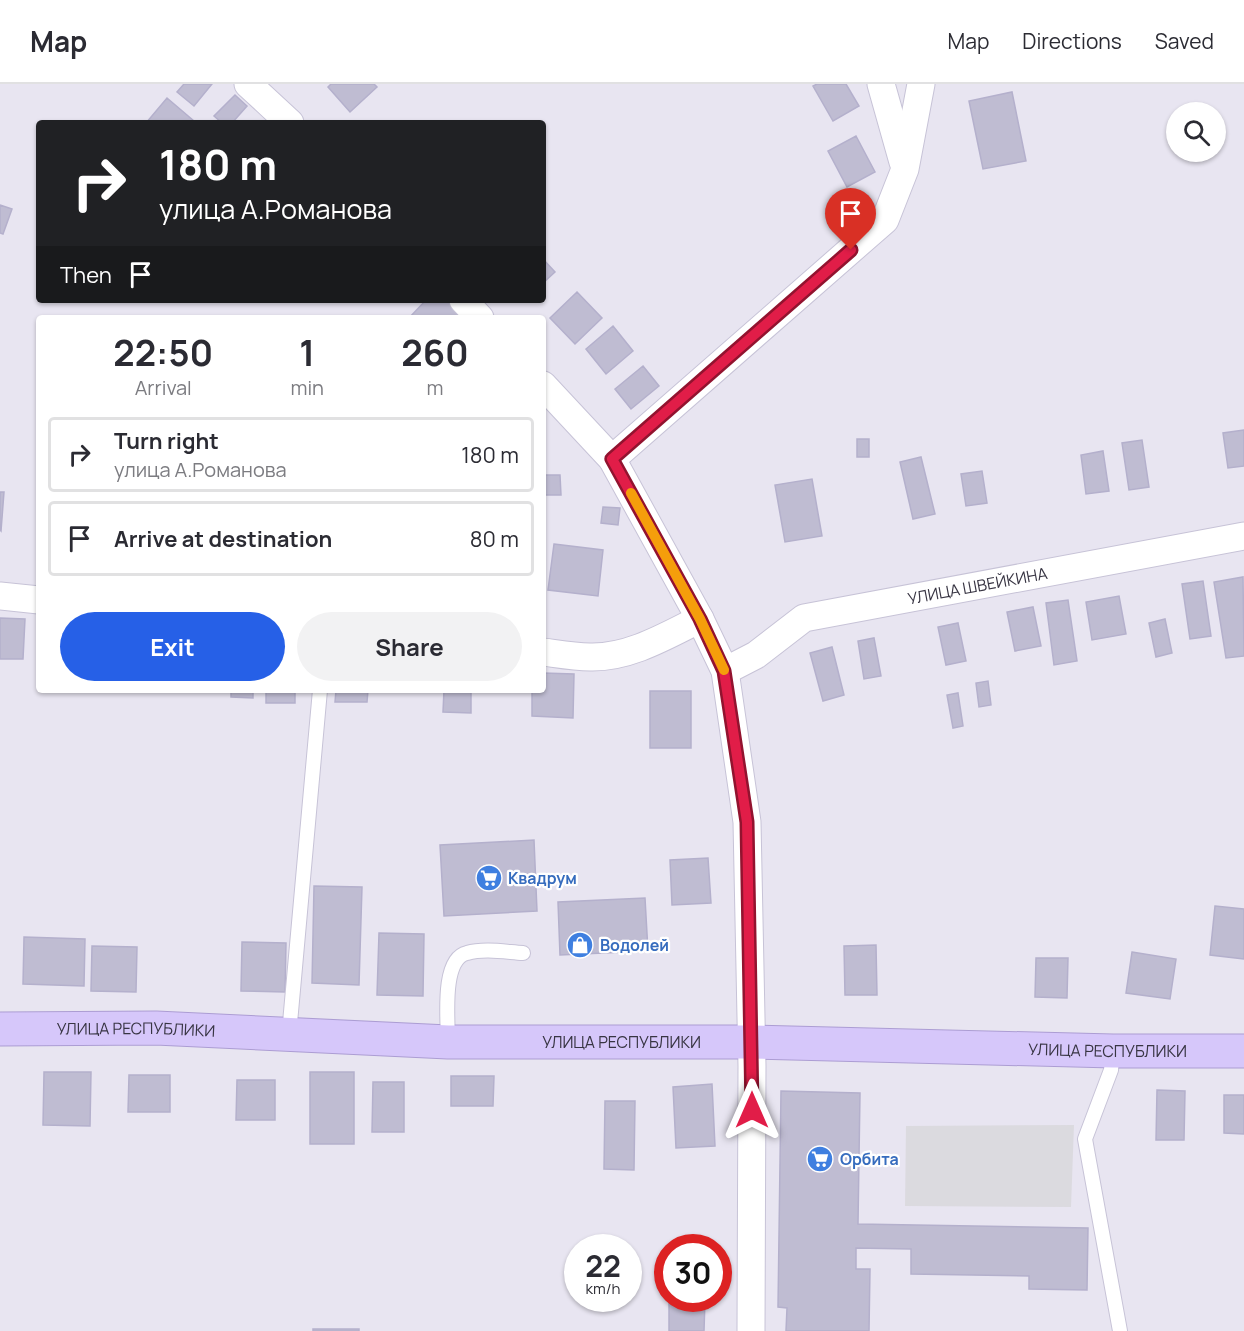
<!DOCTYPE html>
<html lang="en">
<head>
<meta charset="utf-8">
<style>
	:root { --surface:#fff; --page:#f2f2f3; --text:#2b2b33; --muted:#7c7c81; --line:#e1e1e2; --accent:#2660e7 }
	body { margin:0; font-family:Manrope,sans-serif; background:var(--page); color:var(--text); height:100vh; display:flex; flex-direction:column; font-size:22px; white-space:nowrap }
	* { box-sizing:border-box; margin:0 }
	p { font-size:20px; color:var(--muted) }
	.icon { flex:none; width:33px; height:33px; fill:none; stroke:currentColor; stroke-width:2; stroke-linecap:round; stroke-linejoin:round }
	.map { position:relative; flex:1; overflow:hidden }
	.details { position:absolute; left:36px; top:231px; width:510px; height:378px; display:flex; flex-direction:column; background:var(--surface); border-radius:6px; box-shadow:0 2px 4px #0004 }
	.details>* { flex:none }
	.hud { position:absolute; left:36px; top:36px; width:510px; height:183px; border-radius:6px; box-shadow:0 2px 4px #0004; background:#202124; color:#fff; overflow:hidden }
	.buttons { position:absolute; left:1166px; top:18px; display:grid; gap:12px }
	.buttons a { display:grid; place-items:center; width:60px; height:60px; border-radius:50%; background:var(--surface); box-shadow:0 2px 4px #0004; font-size:30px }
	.speed { position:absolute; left:564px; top:1150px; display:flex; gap:12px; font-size:30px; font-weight:700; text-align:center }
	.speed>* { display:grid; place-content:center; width:78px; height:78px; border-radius:50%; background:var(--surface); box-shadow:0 2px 4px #0004; line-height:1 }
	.speed small { font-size:15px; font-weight:400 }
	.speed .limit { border:9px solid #d22; background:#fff; color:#111 }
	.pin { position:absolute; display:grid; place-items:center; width:51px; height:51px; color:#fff; margin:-62px -26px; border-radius:50% 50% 50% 0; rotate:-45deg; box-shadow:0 0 6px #0007 }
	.pin .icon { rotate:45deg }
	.me { position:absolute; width:66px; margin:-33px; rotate:0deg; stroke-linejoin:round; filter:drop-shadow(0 0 4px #0008) }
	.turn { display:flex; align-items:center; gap:21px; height:126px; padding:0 24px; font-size:27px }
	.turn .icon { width:78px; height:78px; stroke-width:2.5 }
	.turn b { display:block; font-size:42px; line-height:51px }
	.then { display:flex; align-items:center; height:57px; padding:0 24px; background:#0003; gap:12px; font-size:22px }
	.eta { display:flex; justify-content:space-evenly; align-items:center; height:102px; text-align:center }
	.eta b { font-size:36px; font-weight:700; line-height:42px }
	.primary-button { display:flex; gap:12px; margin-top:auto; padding:12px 24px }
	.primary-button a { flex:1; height:69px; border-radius:36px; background:var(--accent); color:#fff; font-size:24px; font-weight:700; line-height:69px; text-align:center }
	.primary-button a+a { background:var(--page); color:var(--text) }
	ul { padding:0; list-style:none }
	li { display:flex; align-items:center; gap:18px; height:75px; margin:0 12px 9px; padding:0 12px; border:3px solid var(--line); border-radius:6px }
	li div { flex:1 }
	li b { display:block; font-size:22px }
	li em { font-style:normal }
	header { display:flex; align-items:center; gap:36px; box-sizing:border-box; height:84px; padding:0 30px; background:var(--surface); border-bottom:2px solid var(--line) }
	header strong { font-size:28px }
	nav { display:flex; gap:33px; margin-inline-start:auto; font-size:21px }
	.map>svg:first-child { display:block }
	.parking { fill:#dbdadf }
	.building { fill:#bfbcd2; stroke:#b4b0cc; stroke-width:1.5 }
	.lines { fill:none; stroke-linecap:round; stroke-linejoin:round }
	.lane-casing { stroke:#c7c3d7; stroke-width:16 }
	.street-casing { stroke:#c7c3d7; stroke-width:29 }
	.secondary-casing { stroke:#ac9dd3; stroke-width:35 }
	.lane { stroke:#fff; stroke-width:14 }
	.street { stroke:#fff; stroke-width:27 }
	.secondary { stroke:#d6c7fa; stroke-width:33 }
	.route-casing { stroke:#92132f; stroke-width:15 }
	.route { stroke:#e11d48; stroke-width:10 }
	.slow { stroke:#f59e0b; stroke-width:10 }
	.labels { text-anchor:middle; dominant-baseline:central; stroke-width:4.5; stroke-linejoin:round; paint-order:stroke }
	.street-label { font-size:16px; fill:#383543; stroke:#fff }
	.shop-label { font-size:16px; font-weight:bold; fill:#366cbe; stroke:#fff; text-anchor:start }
</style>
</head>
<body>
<header>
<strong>Map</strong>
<nav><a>Map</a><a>Directions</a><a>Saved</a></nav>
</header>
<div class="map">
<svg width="1244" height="1247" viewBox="0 0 1244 1247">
	<rect width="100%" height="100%" fill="#e8e5f1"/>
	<path class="parking" d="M 1074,1041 L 1071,1123 L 905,1122 L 906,1042 Z"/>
	<path class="building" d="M 184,0 L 212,0 L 194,22 L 177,8 Z
		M 331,0 L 374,0 L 377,3 L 350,28 L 328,3 Z
		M 817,0 L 846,0 L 859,22 L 833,37 L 813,2 Z
		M 1012,8 L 1026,77 L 983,85 L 969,17 Z
		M 235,11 L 247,22 L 232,39 L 222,39 L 214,32 Z
		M 167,14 L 194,37 L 192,39 L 146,39 Z
		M 856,52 L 875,88 L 847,103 L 828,67 Z
		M 0,121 L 12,125 L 3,150 L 0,149 Z
		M 543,175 L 555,188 L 543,199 Z
		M 577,208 L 602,234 L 575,260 L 550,234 Z
		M 426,216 L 447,216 L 465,234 L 409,234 Z
		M 613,242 L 633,267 L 606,290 L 586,265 Z
		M 643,282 L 659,302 L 631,325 L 615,305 Z
		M 1244,346 L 1244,382 L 1228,384 L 1223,349 Z
		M 857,355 L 869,355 L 869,373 L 857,373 Z
		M 1142,356 L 1149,403 L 1129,406 L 1122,359 Z
		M 1103,367 L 1109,407 L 1086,410 L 1081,371 Z
		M 921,373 L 935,430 L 913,435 L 900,378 Z
		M 982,387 L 987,419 L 966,422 L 961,390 Z
		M 543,391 L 560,391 L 561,411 L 543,411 Z
		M 812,395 L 822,452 L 785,458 L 775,401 Z
		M 0,408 L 4,408 L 1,447 L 0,446 Z
		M 603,423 L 620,424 L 618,441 L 601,439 Z
		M 554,460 L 603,466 L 598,512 L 548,506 Z
		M 1243,493 L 1244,572 L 1226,574 L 1214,498 Z
		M 1203,497 L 1211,552 L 1190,555 L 1182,500 Z
		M 1119,512 L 1126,550 L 1092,556 L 1086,518 Z
		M 1068,516 L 1077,577 L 1054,581 L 1046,519 Z
		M 1033,523 L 1041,562 L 1015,567 L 1007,528 Z
		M 0,534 L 25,535 L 23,575 L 0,575 Z
		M 1165,535 L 1172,569 L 1156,573 L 1149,539 Z
		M 958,539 L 966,577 L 946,581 L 938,543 Z
		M 874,554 L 881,592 L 864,595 L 858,557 Z
		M 832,563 L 844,611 L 823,617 L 810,569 Z
		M 543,589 L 574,590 L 573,634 L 532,632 L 532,606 L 543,606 Z
		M 988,597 L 991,621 L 979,623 L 976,599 Z
		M 231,606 L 253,606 L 253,614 L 231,613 Z
		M 266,606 L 295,606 L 295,619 L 266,619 Z
		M 336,606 L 368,606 L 367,618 L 335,618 Z
		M 444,606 L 471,606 L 471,629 L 443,628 Z
		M 650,607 L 691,607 L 691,664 L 650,664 Z
		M 958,609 L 963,642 L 953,644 L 947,611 Z
		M 534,756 L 537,827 L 444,832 L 440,761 Z
		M 708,774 L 711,819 L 672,821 L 670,776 Z
		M 314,802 L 362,803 L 359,901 L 312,899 Z
		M 645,814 L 648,867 L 560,871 L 558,818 Z
		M 1215,822 L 1244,825 L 1244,875 L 1210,871 Z
		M 379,849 L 424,850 L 423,912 L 377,911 Z
		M 24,853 L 85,855 L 84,902 L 23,900 Z
		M 242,858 L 286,859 L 285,908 L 241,907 Z
		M 876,861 L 877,911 L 845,911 L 844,862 Z
		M 92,862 L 137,863 L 136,908 L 91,907 Z
		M 1132,868 L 1176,875 L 1170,915 L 1126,909 Z
		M 1036,874 L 1068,874 L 1067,914 L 1035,913 Z
		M 44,988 L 91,988 L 90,1042 L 43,1041 Z
		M 310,988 L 354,988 L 354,1060 L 310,1060 Z
		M 129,991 L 170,991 L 170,1028 L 128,1028 Z
		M 451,992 L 494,992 L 493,1022 L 451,1022 Z
		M 237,996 L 275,996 L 275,1036 L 236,1036 Z
		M 373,998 L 404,998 L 404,1048 L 372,1048 Z
		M 712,1000 L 715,1062 L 676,1064 L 673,1003 Z
		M 1157,1006 L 1185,1007 L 1184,1056 L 1156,1056 Z
		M 781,1007 L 860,1009 L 858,1140 L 1088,1144 L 1087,1206 L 1029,1205 L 1029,1192 L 911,1190 L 911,1165 L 856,1164 L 856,1185 L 870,1185 L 869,1247 L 786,1247 L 787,1224 L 778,1223 Z
		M 1224,1011 L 1244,1011 L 1244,1050 L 1224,1049 Z
		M 605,1017 L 635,1017 L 634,1086 L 604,1085 Z
		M 669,1216 L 705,1216 L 704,1247 L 669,1247 Z
		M 313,1245 L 359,1245 L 359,1247 L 313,1247 Z"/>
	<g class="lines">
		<defs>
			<path id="lane" d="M 289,950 L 320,606
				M 448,958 C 448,936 441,875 467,869 C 484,864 506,868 523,869
				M 1113,967 L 1111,986 L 1085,1055 L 1120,1247"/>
			<g id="street">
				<path d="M 248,0 L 290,39"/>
				<path d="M 881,0 L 903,78"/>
				<path d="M 463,216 L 480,234"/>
				<path d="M 543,301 L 612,375 L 700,535 L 725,587 L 747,738 L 752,982 L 751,1247"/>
				<path d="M 612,375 L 885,136 L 905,85 L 921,0"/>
				<path d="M 0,512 L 39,516"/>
				<path d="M 543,568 C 558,570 574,573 590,573 C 629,574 666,552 700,535"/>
				<path id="s1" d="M 725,587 L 756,571 L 804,534 L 1244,452"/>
			</g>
			<g id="secondary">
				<path id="s2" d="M 0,945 L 156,944 L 448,958 L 751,958 L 1113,967 L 1244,967"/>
			</g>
		</defs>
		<use href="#lane" class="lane-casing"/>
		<use href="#street" class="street-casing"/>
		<use href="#secondary" class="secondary-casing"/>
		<use href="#lane" class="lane"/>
		<use href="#street" class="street"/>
		<use href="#secondary" class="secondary"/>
	</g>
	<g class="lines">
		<defs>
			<path id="route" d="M 752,1026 L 747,738 L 724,587 L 700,535 L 612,375 L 851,166"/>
		</defs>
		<use href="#route" class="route-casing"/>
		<use href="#route" class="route"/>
		<path class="slow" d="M 631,409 L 700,535 L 724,586"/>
	</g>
	<defs>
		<symbol id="supermarket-disc" viewBox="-11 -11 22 22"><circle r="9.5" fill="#3f7fe0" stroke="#fff"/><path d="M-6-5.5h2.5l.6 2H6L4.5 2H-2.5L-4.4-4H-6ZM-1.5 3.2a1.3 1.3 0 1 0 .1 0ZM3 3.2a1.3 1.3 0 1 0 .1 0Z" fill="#fff"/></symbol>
		<symbol id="shop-disc" viewBox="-11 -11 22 22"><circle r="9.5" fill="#3f7fe0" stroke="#fff"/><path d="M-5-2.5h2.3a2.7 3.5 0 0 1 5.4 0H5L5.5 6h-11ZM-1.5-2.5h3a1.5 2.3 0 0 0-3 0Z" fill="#fff"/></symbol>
	</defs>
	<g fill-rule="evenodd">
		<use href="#supermarket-disc" x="474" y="779" width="30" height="30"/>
		<use href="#shop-disc" x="565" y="846" width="30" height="30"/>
		<use href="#supermarket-disc" x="805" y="1060" width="30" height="30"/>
	</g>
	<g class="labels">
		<g class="street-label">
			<text stroke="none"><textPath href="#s1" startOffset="272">УЛИЦА ШВЕЙКИНА</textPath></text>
			<text stroke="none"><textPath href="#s2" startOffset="136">УЛИЦА РЕСПУБЛИКИ</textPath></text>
			<text stroke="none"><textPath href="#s2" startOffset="622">УЛИЦА РЕСПУБЛИКИ</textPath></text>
			<text stroke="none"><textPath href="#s2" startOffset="1108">УЛИЦА РЕСПУБЛИКИ</textPath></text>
		</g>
		<g class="shop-label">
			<text x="508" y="794">Квадрум</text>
			<text x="600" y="861">Водолей</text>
			<text x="840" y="1075">Орбита</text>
		</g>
	</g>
</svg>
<div class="buttons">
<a><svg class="icon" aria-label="search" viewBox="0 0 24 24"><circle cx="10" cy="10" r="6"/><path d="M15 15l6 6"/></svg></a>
</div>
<div class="speed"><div>22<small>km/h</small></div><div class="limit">30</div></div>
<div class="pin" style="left:851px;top:166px;background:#d93025"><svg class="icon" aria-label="arrive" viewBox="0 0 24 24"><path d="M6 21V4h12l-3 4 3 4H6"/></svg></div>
<svg class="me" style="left:752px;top:1026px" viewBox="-20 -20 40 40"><path d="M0-17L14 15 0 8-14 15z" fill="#e11d48" stroke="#fff" stroke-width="4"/></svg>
<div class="hud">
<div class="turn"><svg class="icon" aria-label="right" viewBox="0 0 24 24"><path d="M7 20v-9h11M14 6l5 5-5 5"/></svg><div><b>180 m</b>улица А.Романова</div></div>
<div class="then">Then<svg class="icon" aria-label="arrive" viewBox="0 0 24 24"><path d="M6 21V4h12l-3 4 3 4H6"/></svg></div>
</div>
<section class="details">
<div class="eta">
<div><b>22:50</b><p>Arrival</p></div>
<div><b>1</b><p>min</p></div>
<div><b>260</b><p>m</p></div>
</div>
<ul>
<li><svg class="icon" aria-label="right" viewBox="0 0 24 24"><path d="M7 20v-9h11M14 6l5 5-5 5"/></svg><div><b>Turn right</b><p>улица А.Романова</p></div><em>180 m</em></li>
<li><svg class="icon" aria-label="arrive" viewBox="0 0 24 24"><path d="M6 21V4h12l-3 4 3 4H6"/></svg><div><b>Arrive at destination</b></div><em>80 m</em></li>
</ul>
<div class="primary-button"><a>Exit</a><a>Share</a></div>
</section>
</div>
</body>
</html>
